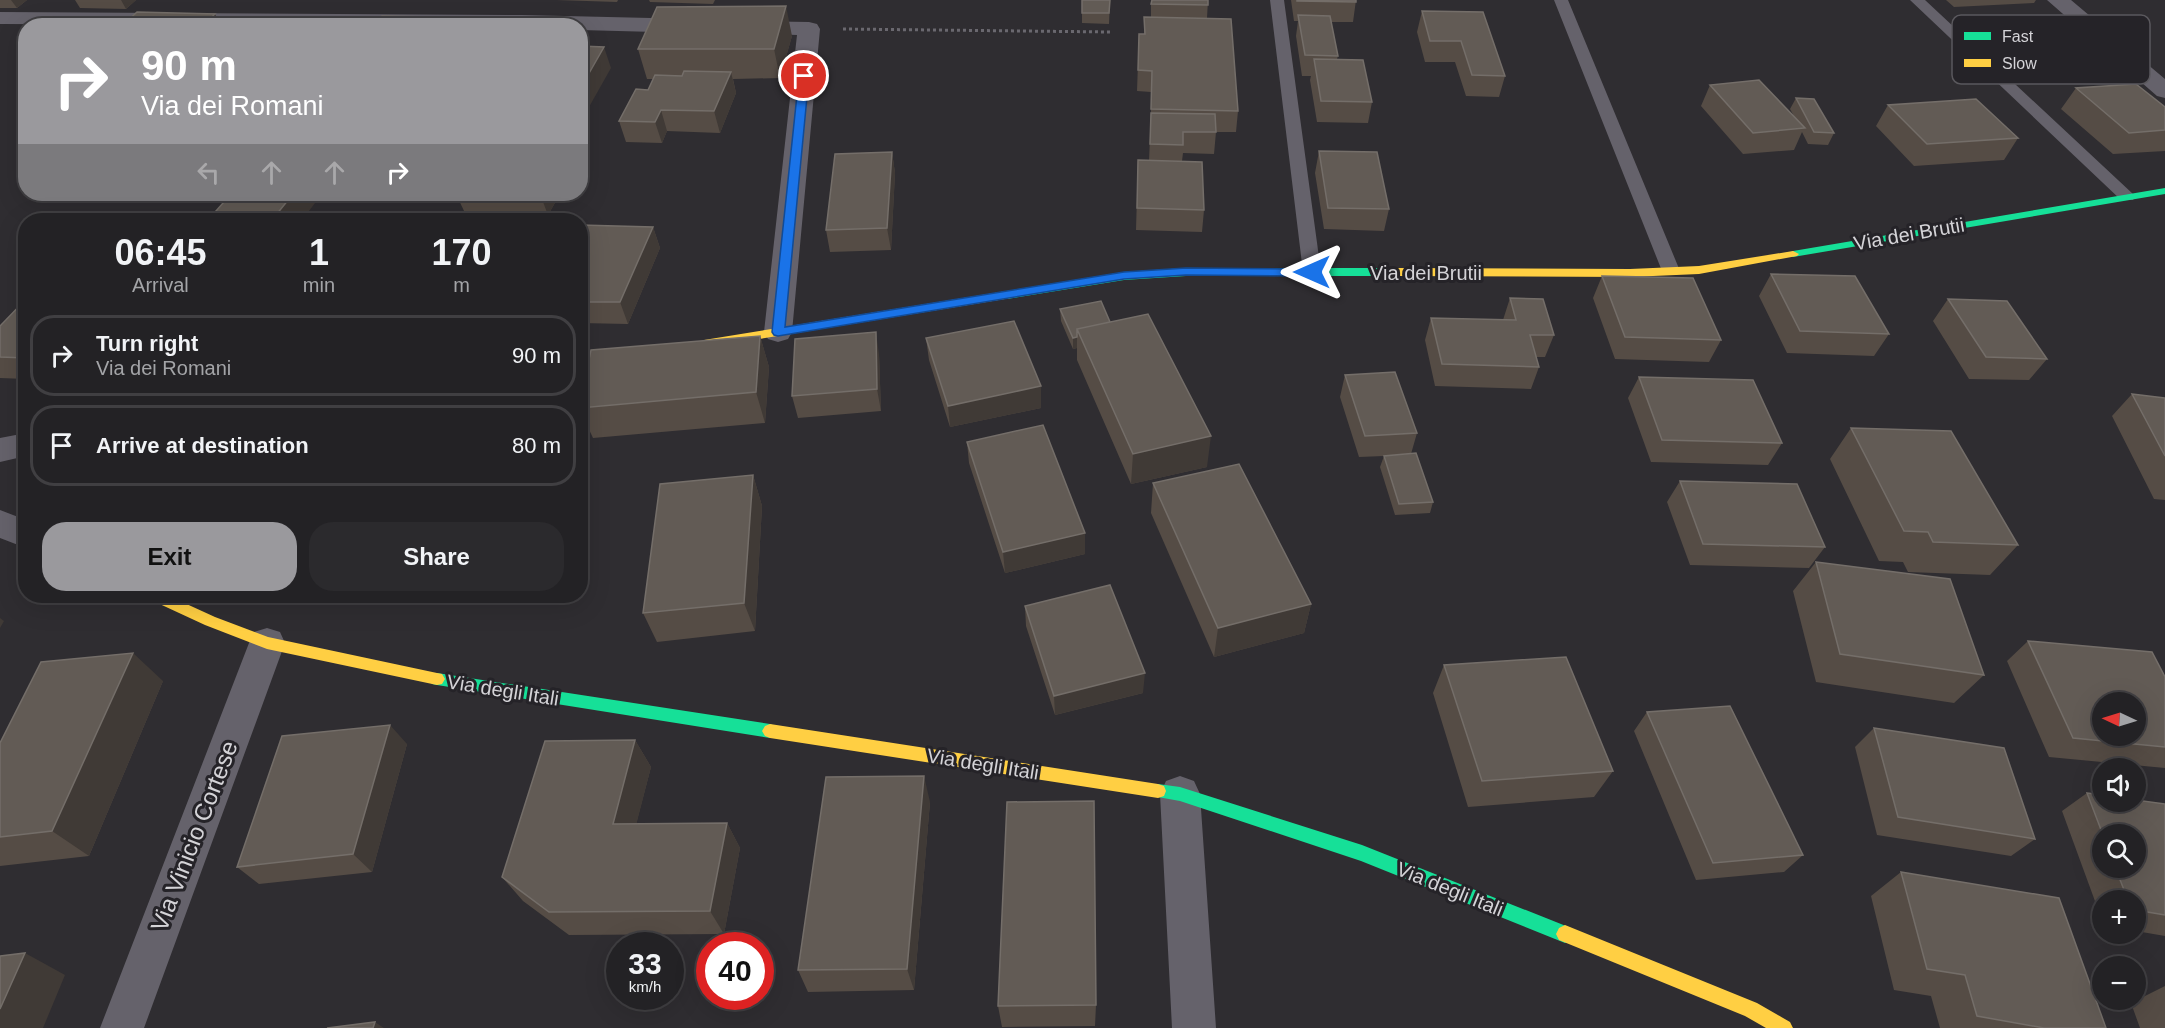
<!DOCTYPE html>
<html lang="en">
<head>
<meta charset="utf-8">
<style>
	:root { --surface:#232225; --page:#2b2a2d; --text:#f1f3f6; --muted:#a3a4a7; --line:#403f42; --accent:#9a999d }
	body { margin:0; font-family:Helvetica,sans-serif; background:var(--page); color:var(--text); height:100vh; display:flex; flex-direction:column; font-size:22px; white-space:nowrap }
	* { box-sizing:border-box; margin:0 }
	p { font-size:20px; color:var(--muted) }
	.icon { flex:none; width:33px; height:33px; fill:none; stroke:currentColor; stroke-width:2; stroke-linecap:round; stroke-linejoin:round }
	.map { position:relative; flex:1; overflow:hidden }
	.sheet { position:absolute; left:18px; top:213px; width:570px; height:390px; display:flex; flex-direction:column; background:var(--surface); border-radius:24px; box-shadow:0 6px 24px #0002,0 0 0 2px var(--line) }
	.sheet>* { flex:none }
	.hud { position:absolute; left:18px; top:18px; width:570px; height:183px; border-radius:24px; box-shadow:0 6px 24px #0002,0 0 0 2px var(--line); background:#9a999d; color:#fff; overflow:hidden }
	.needle { width:39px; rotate:274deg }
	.controls { position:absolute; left:2092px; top:692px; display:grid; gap:12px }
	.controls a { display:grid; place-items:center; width:54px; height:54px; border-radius:50%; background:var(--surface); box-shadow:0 6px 24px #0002,0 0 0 2px var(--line); font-size:30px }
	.speed { position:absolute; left:606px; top:932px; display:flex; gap:12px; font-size:30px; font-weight:700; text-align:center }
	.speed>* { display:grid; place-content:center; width:78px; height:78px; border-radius:50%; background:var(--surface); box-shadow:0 6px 24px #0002,0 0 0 2px var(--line); line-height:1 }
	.speed small { font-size:15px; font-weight:400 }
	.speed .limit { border:9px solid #d22; background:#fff; color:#111 }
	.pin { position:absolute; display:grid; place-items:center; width:51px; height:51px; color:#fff; margin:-26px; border:3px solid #fff; border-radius:50%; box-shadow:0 2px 6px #0007 }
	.me { position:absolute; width:66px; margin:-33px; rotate:270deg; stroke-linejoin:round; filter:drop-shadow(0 0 4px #0008) }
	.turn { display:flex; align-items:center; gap:21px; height:126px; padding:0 24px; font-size:27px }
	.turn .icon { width:78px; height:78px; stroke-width:2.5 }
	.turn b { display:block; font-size:42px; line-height:51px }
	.lanes { display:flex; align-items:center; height:57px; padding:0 24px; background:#0003; justify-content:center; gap:30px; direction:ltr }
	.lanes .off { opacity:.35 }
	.eta { display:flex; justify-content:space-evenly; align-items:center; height:102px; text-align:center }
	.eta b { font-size:36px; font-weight:800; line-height:42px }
	.action { display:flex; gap:12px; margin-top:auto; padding:12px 24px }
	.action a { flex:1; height:69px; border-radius:24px; background:var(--accent); color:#111; font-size:24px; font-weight:800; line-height:69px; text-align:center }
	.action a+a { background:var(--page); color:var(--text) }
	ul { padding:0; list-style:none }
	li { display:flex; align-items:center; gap:18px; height:81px; margin:0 12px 9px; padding:0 12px; border:3px solid var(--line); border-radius:24px }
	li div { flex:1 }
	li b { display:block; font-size:22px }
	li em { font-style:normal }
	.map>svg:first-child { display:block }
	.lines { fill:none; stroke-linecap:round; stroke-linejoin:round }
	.path { stroke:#6a686f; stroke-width:3; stroke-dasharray:3 3; stroke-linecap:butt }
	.lane { fill:#65626b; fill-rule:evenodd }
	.street { fill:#65626b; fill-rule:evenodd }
	.fast { fill:#16e098; fill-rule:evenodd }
	.slow { fill:#ffcf43; fill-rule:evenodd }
	.wall { fill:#554c45; fill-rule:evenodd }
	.shaded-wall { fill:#403a36 }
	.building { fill:#625b55; stroke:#746e69; stroke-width:1.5; fill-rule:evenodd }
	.route { fill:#1a73e8; stroke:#114b97; stroke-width:1.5 }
	.labels { text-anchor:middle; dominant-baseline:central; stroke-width:6; stroke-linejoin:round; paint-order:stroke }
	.street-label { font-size:20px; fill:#d4d3d7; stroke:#252328 }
	.near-street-label { font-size:24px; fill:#d4d3d7; stroke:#252328 }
	.key { fill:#252328; stroke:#5a585d; stroke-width:1.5 }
	.key-label { font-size:16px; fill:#d4d3d7 }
</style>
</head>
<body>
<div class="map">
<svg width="2165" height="1028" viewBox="0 0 2165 1028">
	<rect width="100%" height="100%" fill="#2f2d31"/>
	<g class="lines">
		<path class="path" d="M 843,29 L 1112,32"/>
		<path class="lane" d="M 1270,0 L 1284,0 L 1321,272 L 1318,276 L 1306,276 L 1303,272 Z
			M 1554,0 L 1568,0 L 1680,271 L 1677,275 L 1665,275 L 1662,271 Z
			M 1910,0 L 1925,0 L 2133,194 L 2135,197 L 2133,200 L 2121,200 Z"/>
		<path class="street" d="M 2047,0 L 2071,0 L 2165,79 L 2165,98 L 2157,96 Z
			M 0,12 L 522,15 L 694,19 L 702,21 L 705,26 L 702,31 L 694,33 L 580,30 L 580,26 L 0,24 Z
			M 746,21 L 809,22 L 817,24 L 820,29 L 792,332 L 788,339 L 778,342 L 768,339 L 764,332 L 797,35 L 738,33 L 735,28 L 738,23 Z
			M 26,433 L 26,456 L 0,462 L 0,438 Z
			M 0,510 L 26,520 L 26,548 L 0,538 Z
			M 267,628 L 280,632 L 285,643 L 144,1028 L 100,1028 L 249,643 L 254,632 Z
			M 1180,776 L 1194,781 L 1200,794 L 1216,1028 L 1172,1028 L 1160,794 L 1166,781 Z"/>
		<path class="fast" d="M 2165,188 L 2165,194 L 1793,257 L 1787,254 L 1793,251 Z
			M 1186,268 L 1398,268 L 1404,272 L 1398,276 L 1186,276 L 1124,280 L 1007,299 L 1001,295 L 1007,291 L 1124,272 Z
			M 632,352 L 636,353 L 638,356 L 636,359 L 580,369 L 580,361 Z
			M 437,673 L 770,724 L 775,726 L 778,731 L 775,736 L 770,738 L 437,685 L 432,684 L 429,679 L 432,674 Z
			M 1158,784 L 1180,787 L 1362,845 L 1571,928 L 1574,934 L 1571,940 L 1565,943 L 1361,861 L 1180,801 L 1152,796 L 1150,791 L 1152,786 Z"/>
		<path class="slow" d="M 1793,251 L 1799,254 L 1797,256 L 1699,274 L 1630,277 L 1398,276 L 1392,272 L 1398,268 L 1630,269 L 1699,266 Z
			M 1007,291 L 1013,295 L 1011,298 L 704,348 L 698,344 L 704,340 Z
			M 149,596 L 169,596 L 215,617 L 268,637 L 437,673 L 442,674 L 445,679 L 442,684 L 437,685 L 267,649 L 205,625 L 151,600 Z
			M 770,724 L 1158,784 L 1164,786 L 1166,791 L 1164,796 L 1158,798 L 770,738 L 765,736 L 762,731 L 765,726 Z
			M 1565,925 L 1757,1003 L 1790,1022 L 1793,1028 L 1766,1028 L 1745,1016 L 1559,940 L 1556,934 L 1559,928 Z"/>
	</g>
	<path class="wall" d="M 0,0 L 27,0 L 17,8 L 0,8 Z
		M 75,0 L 136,0 L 126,9 L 80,8 Z
		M 556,0 L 618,0 L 617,2 Z
		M 649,0 L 715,0 L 713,4 L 650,2 Z
		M 1110,0 L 1109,24 L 1082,23 L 1082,13 Z
		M 1151,0 L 1208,0 L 1207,18 L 1238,111 L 1236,132 L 1216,132 L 1214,154 L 1183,153 L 1182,161 L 1204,210 L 1202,232 L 1136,230 L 1138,160 L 1149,161 L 1151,113 L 1151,92 L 1137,91 L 1139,34 L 1144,34 L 1144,17 L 1151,17 Z
		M 1291,0 L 1356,0 L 1353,22 L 1331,22 L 1338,56 L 1337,59 L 1372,102 L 1368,123 L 1317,122 L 1310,80 L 1311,76 L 1302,76 L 1296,36 L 1298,21 L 1294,21 Z
		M 1946,0 L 2036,0 L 2034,3 L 1954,7 Z
		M 1422,11 L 1505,76 L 1499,97 L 1466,96 L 1455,62 L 1425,62 L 1417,32 Z
		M 2009,22 L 2108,56 L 2093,77 L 2039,80 L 1996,43 Z
		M 792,36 L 780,78 L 733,79 L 736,93 L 720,133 L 667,131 L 662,143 L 626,142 L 619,121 L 648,90 L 654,79 L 647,79 L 638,49 Z
		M 1710,85 L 1795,118 L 1790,109 L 1796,98 L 1834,133 L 1828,145 L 1808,144 L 1802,132 L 1794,150 L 1743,154 L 1701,106 Z
		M 2076,88 L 2165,107 L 2165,151 L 2113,154 L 2061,109 Z
		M 1888,105 L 2018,138 L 2004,160 L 1914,166 L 1876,126 Z
		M 1319,151 L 1389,209 L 1384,231 L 1324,229 L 1315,173 Z
		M 892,152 L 895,173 L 891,250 L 830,252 L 826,230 Z
		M 456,194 L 560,194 L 548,215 L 465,213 Z
		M 580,225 L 653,227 L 660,248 L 628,324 L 580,323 Z
		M 1771,274 L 1889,334 L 1874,356 L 1787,353 L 1759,296 Z
		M 1602,276 L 1721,340 L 1709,362 L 1615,359 L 1593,298 Z
		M 1510,298 L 1554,335 L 1545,357 L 1536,357 L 1539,367 L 1531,389 L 1435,386 L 1425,340 L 1431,318 L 1503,320 Z
		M 26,299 L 26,379 L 0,378 L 0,326 Z
		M 1948,299 L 2047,359 L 2029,380 L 1969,379 L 1933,321 Z
		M 1060,309 L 1110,322 L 1207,467 L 1131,484 L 1077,360 L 1077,348 L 1073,349 L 1061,321 Z
		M 760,336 L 769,367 L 765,423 L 593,438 L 580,410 L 580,402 Z
		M 926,338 L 1041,408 L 950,427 L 929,360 Z
		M 879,354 L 881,411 L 798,418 L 792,396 Z
		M 1345,375 L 1417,433 L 1411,454 L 1433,502 L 1430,513 L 1395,515 L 1380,467 L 1384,456 L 1359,457 L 1340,397 Z
		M 1639,377 L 1782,443 L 1768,465 L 1651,462 L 1628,398 Z
		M 2132,394 L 2165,398 L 2165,500 L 2154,499 L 2112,416 Z
		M 1851,428 L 2018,545 L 1990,575 L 1908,572 L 1903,562 L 1879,561 L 1830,459 Z
		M 967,442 L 1085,554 L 1005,573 L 969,463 Z
		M 753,475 L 762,506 L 755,631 L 657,642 L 643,613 Z
		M 1680,481 L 1825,547 L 1809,568 L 1690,565 L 1667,502 Z
		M 1153,483 L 1311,604 L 1304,633 L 1214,657 L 1151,513 Z
		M 1816,562 L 1984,675 L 1954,703 L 1816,682 L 1793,591 Z
		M 1025,606 L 1143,693 L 1055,715 L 1026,626 Z
		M 2028,641 L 2165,677 L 2165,768 L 2049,757 L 2007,661 Z
		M 1444,665 L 1613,771 L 1594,797 L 1468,807 L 1433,693 Z
		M 163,681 L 89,856 L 0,866 L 0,743 Z
		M 1647,712 L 1803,855 L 1784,872 L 1696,880 L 1634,731 Z
		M 1874,728 L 2035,839 L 2011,856 L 1877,835 L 1855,747 Z
		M 635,740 L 651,767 L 636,824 L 727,823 L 740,848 L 724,934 L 569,935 L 523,901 L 502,877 Z
		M 407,744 L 372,872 L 259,884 L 237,867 Z
		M 2087,793 L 2165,804 L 2165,936 L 2136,931 L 2136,900 L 2103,900 L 2103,923 L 2062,811 ZM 2103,834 L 2136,867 L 2103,867 Z
		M 930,802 L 914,990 L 808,992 L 798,970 Z
		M 1901,872 L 2106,1028 L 1940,1028 L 1931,996 L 1894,990 L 1871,896 Z
		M 2165,986 L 2165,1028 L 2140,1028 L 2131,1003 Z
		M 1096,1005 L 1095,1026 L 1002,1027 L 998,1006 Z"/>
	<path class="shaded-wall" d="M 11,0 L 27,0 L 17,8 Z
		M 121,0 L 136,0 L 126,9 Z
		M 786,6 L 792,36 L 780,78 L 774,49 Z
		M 215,14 L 221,26 L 202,26 Z
		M 433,17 L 436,26 L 426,26 Z
		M 604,47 L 611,68 L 580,123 L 580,89 Z
		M 731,72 L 736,93 L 720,133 L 714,111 Z
		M 661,110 L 667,131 L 662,143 L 655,122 Z
		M 892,152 L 895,173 L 891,250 L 887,228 Z
		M 293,194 L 322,194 L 302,220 L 272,220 Z
		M 540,194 L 560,194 L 548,215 Z
		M 653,227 L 660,248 L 628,324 L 620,302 Z
		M 876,332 L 879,354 L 881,411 L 877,389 Z
		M 760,336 L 769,367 L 765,423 L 756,392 Z
		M 1077,337 L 1077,348 L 1073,349 L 1073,338 Z
		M 1041,386 L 1041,408 L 950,427 L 948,406 Z
		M 1211,436 L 1207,467 L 1131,484 L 1133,454 Z
		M 753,475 L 762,506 L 755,631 L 744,603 Z
		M 1085,533 L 1085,554 L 1005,573 L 1003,552 Z
		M 1311,604 L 1304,633 L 1214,657 L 1218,628 Z
		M 0,618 L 4,621 L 0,628 Z
		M 133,653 L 163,681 L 89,856 L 52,831 Z
		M 1145,673 L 1143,693 L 1055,715 L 1054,696 Z
		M 390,725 L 407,744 L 372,872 L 353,854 Z
		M 635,740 L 651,767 L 630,849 L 613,824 Z
		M 924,776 L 930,802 L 914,990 L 907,969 Z
		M 727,823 L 740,848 L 724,934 L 710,911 Z
		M 25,953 L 65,975 L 43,1028 L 0,1028 L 0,1009 Z
		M 375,1022 L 384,1028 L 373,1028 Z"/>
	<path class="building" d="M 1082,0 L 1110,0 L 1109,13 L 1082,13 Z
		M 1152,0 L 1208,0 L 1208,5 L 1151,4 Z
		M 1297,0 L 1356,0 L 1356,2 L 1297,1 Z
		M 786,6 L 774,49 L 638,49 L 657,7 Z
		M 1422,11 L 1483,12 L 1505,76 L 1472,75 L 1461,41 L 1430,41 Z
		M 137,12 L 215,14 L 202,26 L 122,26 Z
		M 1298,15 L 1330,16 L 1338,56 L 1305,55 Z
		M 382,16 L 433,17 L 426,26 L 375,26 Z
		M 1144,17 L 1231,19 L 1238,111 L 1151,109 L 1152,71 L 1138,70 L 1139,34 L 1145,34 Z
		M 473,21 L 521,22 L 518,26 L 469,26 Z
		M 580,46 L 604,47 L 580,89 Z
		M 1314,59 L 1363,60 L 1372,102 L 1321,101 Z
		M 684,71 L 731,72 L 714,111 L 661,110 L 655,122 L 619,121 L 636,89 L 648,90 L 655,75 L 682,76 Z
		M 1759,80 L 1805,128 L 1753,133 L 1710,85 Z
		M 2136,84 L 2165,107 L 2165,130 L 2129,133 L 2076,88 Z
		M 1796,98 L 1814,99 L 1834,133 L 1814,132 Z
		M 1976,99 L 2018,138 L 1927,144 L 1888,105 Z
		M 1151,113 L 1215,114 L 1216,132 L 1183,132 L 1183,145 L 1150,144 Z
		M 1319,151 L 1377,152 L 1389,209 L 1328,208 Z
		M 892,152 L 887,228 L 826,230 L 835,154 Z
		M 1138,160 L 1202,162 L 1204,210 L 1137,208 Z
		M 231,194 L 293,194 L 272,220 L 208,220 Z
		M 580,225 L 653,227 L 620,302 L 580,302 Z
		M 1771,274 L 1855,276 L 1889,334 L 1800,331 Z
		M 1602,276 L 1693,278 L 1721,340 L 1625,337 Z
		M 1510,298 L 1543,299 L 1554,335 L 1530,335 L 1539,367 L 1442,364 L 1431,318 L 1516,320 Z
		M 26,299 L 26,358 L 0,357 L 0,326 Z
		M 1948,299 L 2007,301 L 2047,359 L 1986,357 Z
		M 1101,301 L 1110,322 L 1077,329 L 1077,337 L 1073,338 L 1060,309 Z
		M 1148,314 L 1211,436 L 1133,454 L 1077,329 Z
		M 1014,321 L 1041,386 L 948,406 L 926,338 Z
		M 876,332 L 877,389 L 792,396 L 795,339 Z
		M 760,336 L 756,392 L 580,408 L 580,402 L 591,350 Z
		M 1395,372 L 1417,433 L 1365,436 L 1345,375 Z
		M 1639,377 L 1753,380 L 1782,443 L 1662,440 Z
		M 2132,394 L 2165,398 L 2165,456 Z
		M 1043,425 L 1085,533 L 1003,552 L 967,442 Z
		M 1851,428 L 1951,431 L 2018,545 L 1933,542 L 1928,532 L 1904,531 Z
		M 1416,453 L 1433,502 L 1399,504 L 1384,456 Z
		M 1239,464 L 1311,604 L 1218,628 L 1153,483 Z
		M 753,475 L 744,603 L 643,613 L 660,484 Z
		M 1680,481 L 1797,484 L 1825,547 L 1703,544 Z
		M 1816,562 L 1950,579 L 1984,675 L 1840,654 Z
		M 1110,585 L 1145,673 L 1054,696 L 1025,606 Z
		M 2028,641 L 2152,652 L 2165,677 L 2165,747 L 2073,738 ZM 2103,702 L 2136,702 L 2136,735 L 2103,735 Z
		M 133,653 L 52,831 L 0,837 L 0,743 L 41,662 Z
		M 1566,657 L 1613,771 L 1482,781 L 1444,665 Z
		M 1730,706 L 1803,855 L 1713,863 L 1647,712 Z
		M 390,725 L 353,854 L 237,867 L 282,736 Z
		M 1874,728 L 2004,748 L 2035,839 L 1898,817 Z
		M 635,740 L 613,824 L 727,823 L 710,911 L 549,912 L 502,877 L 545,741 Z
		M 924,776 L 907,969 L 798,970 L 826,777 Z
		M 2087,793 L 2103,795 L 2103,801 L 2136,801 L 2136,800 L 2165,804 L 2165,915 L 2136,910 L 2136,900 L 2128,900 L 2115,867 L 2136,867 L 2136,834 L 2103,834 L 2103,835 Z
		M 1094,801 L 1096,1005 L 998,1006 L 1007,802 Z
		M 1901,872 L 2059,898 L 2106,1028 L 2044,1028 L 1977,1016 L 1965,975 L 1927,969 Z
		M 25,953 L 0,1009 L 0,956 Z
		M 375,1022 L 373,1028 L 327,1028 Z"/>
	<path class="route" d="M 804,73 L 809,76 L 785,327 L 1124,272 L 1186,268 L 1312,269 L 1318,272 L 1312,276 L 1186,275 L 1124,279 L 778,336 L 774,335 L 772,332 L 799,76 Z"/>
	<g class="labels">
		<g class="street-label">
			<text transform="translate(1909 234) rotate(-10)">Via dei Brutii</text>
			<text x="1426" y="273">Via dei Brutii</text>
			<text transform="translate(503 690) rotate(9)">Via degli Itali</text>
			<text transform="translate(983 764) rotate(9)">Via degli Itali</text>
			<text transform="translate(1450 889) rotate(22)">Via degli Itali</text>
		</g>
		<g class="near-street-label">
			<text transform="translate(194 836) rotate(-69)">Via Vinicio Cortese</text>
		</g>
	</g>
	<rect x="1952" y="15" width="198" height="69" rx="9" class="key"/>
	<rect x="1964" y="32" width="27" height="8" fill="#16e098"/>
	<rect x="1964" y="59" width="27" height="8" fill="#ffcf43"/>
	<g class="key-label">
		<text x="2002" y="42">Fast</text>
		<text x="2002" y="69">Slow</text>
	</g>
</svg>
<div class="controls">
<a><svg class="needle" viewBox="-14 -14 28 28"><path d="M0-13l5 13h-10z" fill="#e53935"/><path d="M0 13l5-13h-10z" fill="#a3a4a7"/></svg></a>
<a><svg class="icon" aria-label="sound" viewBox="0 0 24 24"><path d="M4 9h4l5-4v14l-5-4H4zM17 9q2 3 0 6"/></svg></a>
<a><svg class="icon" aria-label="search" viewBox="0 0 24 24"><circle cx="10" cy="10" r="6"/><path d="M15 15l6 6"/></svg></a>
<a>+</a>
<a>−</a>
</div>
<div class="speed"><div>33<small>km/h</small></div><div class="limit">40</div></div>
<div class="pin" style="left:804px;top:76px;background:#d93025"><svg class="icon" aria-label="arrive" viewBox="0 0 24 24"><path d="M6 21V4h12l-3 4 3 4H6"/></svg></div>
<svg class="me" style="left:1312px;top:272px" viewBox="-20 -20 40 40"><path d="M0-17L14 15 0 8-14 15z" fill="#1a73e8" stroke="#fff" stroke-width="4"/></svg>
<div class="hud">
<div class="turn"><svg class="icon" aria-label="right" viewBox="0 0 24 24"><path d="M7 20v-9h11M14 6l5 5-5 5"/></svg><div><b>90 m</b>Via dei Romani</div></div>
<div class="lanes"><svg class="icon off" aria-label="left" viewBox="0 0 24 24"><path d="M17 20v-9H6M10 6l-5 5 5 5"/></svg><svg class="icon off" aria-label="ahead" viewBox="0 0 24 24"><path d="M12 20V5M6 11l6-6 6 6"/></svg><svg class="icon off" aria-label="ahead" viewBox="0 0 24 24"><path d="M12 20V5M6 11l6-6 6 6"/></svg><svg class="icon" aria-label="right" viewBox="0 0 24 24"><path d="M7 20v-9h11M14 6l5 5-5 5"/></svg></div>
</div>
<section class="sheet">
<div class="eta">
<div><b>06:45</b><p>Arrival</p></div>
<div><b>1</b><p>min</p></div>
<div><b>170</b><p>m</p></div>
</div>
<ul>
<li><svg class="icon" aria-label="right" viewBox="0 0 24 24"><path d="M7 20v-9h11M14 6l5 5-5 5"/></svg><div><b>Turn right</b><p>Via dei Romani</p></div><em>90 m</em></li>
<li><svg class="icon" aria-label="arrive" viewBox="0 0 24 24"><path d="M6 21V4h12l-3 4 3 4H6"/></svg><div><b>Arrive at destination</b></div><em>80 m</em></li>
</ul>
<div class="action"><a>Exit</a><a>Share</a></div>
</section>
</div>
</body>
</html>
